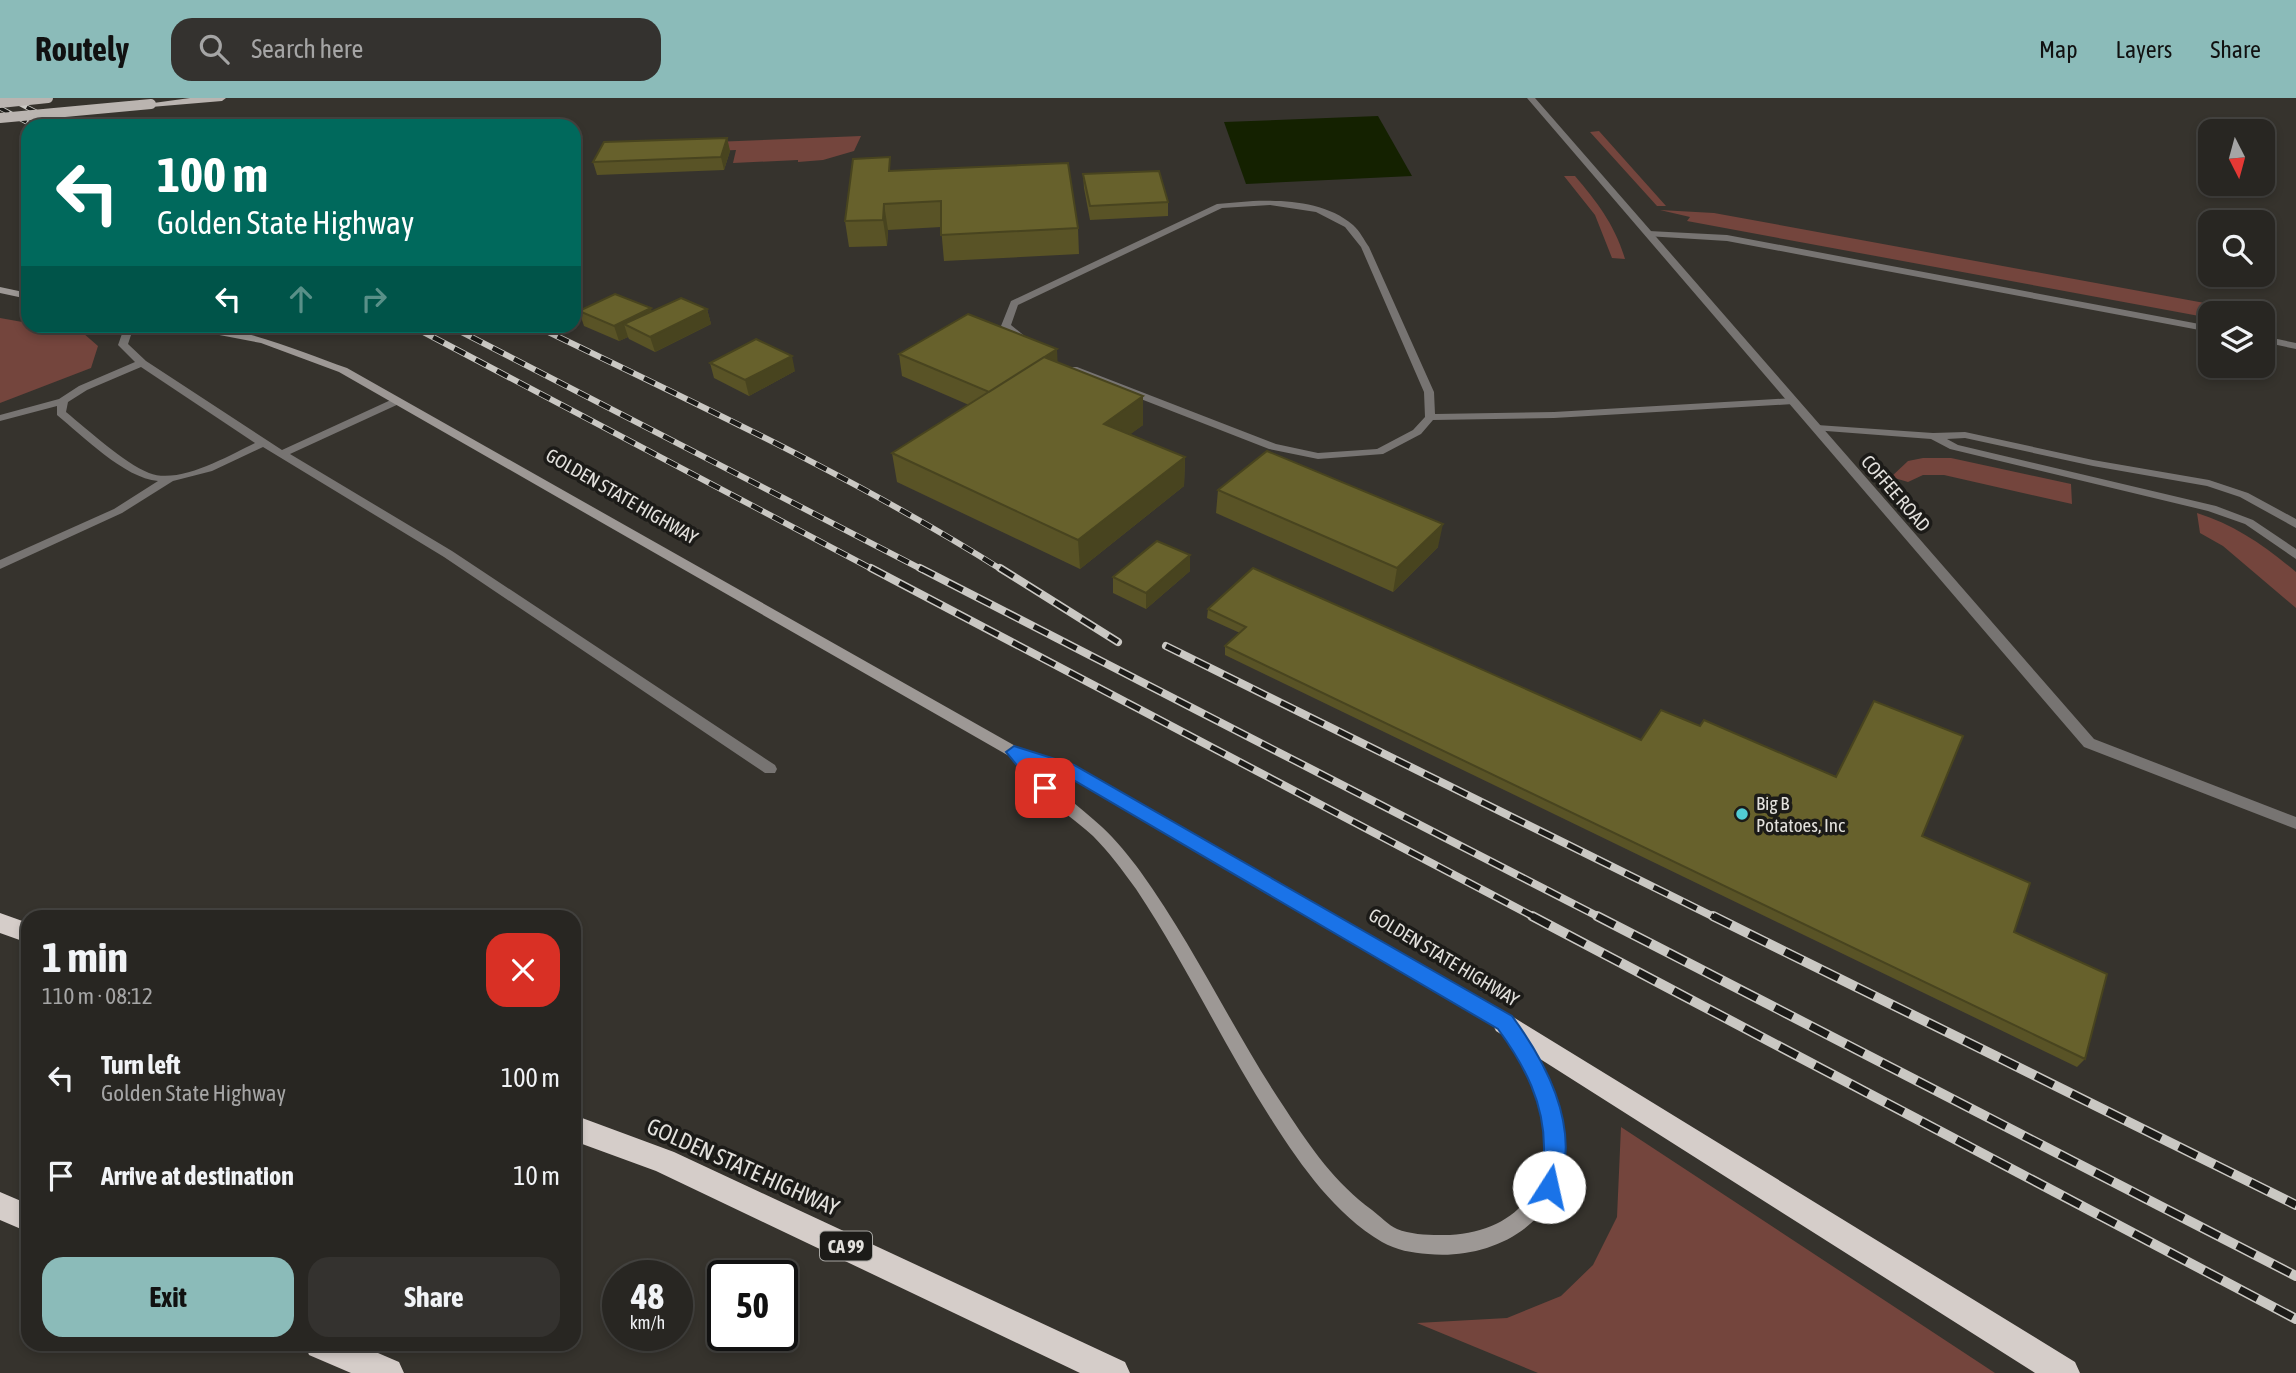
<!DOCTYPE html>
<html lang="en">
<head>
<meta charset="utf-8">
<style>
	:root { --surface:#282622; --page:#34322f; --text:#f1f3f6; --muted:#a5a5a5; --line:#444340; --accent:#8bbbb9 }
	body { margin:0; font-family:"Asap Condensed",sans-serif; background:var(--page); color:var(--text); height:100vh; display:flex; flex-direction:column; font-size:26px; white-space:nowrap }
	* { box-sizing:border-box; margin:0 }
	p { font-size:23px; color:var(--muted) }
	.icon { flex:none; width:38px; height:38px; fill:none; stroke:currentColor; stroke-width:2; stroke-linecap:round; stroke-linejoin:round }
	.map { position:relative; flex:1; overflow:hidden }
	.drawer { position:absolute; left:21px; top:812px; width:560px; height:441px; display:flex; flex-direction:column; background:var(--surface); border-radius:21px; box-shadow:0 4px 10px #0003,0 0 0 2px var(--line) }
	.drawer>* { flex:none }
	.top-card { position:absolute; left:21px; top:21px; width:560px; height:214px; border-radius:21px; box-shadow:0 4px 10px #0003,0 0 0 2px var(--line); background:#00695c; color:#fff; overflow:hidden }
	.needle { width:46px; rotate:174deg }
	.buttons { position:absolute; left:2198px; top:21px; display:grid; gap:14px }
	.buttons a { display:grid; place-items:center; width:77px; height:77px; border-radius:14px; background:var(--surface); box-shadow:0 4px 10px #0003,0 0 0 2px var(--line); font-size:35px }
	.speed { position:absolute; left:602px; top:1162px; display:flex; gap:14px; font-size:35px; font-weight:700; text-align:center }
	.speed>* { display:grid; place-content:center; width:91px; height:91px; border-radius:50%; background:var(--surface); box-shadow:0 4px 10px #0003,0 0 0 2px var(--line); line-height:1 }
	.speed small { font-size:18px; font-weight:400 }
	.speed .limit { border:4px solid #111; border-radius:10px; background:#fff; color:#111 }
	.pin { position:absolute; display:grid; place-items:center; width:60px; height:60px; color:#fff; margin:-30px; border-radius:14px; box-shadow:0 4px 10px #0006 }
	.me { position:absolute; width:77px; margin:-38px; rotate:10deg; stroke-linejoin:round; filter:drop-shadow(0 0 5px #0008) }
	.turn { display:flex; align-items:center; gap:24px; height:147px; padding:0 21px; font-size:32px }
	.turn .icon { width:91px; height:91px; stroke-width:2.5 }
	.turn b { display:block; font-size:49px; line-height:60px }
	.lanes { display:flex; align-items:center; height:66px; padding:0 21px; background:#0003; justify-content:center; gap:35px; direction:ltr }
	.lanes .off { opacity:.35 }
	.round { display:grid; place-items:center; flex:none; width:74px; height:74px; border-radius:21px; background:var(--page) }
	.summary { display:flex; align-items:center; justify-content:space-between; height:119px; padding:0 21px }
	h1 { font-size:42px; font-weight:700; line-height:52px }
	.primary-button { display:flex; gap:14px; margin-top:auto; padding:14px 21px }
	.primary-button a { flex:1; height:80px; border-radius:21px; background:var(--accent); color:#111; font-size:28px; font-weight:700; line-height:80px; text-align:center }
	.primary-button a+a { background:var(--page); color:var(--text) }
	ul { padding:0; list-style:none }
	li { display:flex; align-items:center; gap:21px; height:98px; padding:0 21px }
	li div { flex:1 }
	li b { display:block; font-size:26px }
	li em { font-style:normal }
	header { display:flex; align-items:center; gap:42px; box-sizing:border-box; height:98px; padding:0 35px; background:var(--accent); color:#111 }
	header strong { font-size:33px }
	nav { display:flex; gap:38px; margin-inline-start:auto; font-size:24px }
	.search { width:490px; height:63px; background:var(--page); display:flex; align-items:center; gap:18px; box-sizing:border-box; padding:0 24px; border-radius:21px; color:var(--muted); font-size:26px }
	.map>svg:first-child { display:block }
	.green { fill:#74453d }
	.water { fill:#142100 }
	.lines { fill:none; stroke-linecap:round; stroke-linejoin:round }
	.lane { fill:#777472; fill-rule:evenodd }
	.street { fill:#777472; fill-rule:evenodd }
	.secondary { fill:#9d9895; fill-rule:evenodd }
	.primary { fill:#bab4b0; fill-rule:evenodd }
	.highway { fill:#d5cdc9; fill-rule:evenodd }
	.rail-far3-casing { stroke:#cac8c3; stroke-width:5 }
	.rail-far2-casing { stroke:#cac8c3; stroke-width:6 }
	.rail-far1-casing { stroke:#cac8c3; stroke-width:8 }
	.rail-casing { stroke:#cac8c3; stroke-width:10 }
	.rail-far3 { stroke:#1c1b18; stroke-width:3.5; stroke-dasharray:10; stroke-linecap:butt }
	.rail-far2 { stroke:#1c1b18; stroke-width:4.5; stroke-dasharray:12; stroke-linecap:butt }
	.rail-far1 { stroke:#1c1b18; stroke-width:5; stroke-dasharray:16; stroke-linecap:butt }
	.rail { stroke:#1c1b18; stroke-width:7; stroke-dasharray:20; stroke-linecap:butt }
	.primary-bridge { stroke:#bab4b0; stroke-width:10 }
	.wall { fill:#595326 }
	.shaded-wall { fill:#48441f }
	.building { fill:#67612c; stroke:#48441f; stroke-width:2 }
	.route { fill:#1a73e8; stroke:#114b97; stroke-width:2 }
	.poi-dot { fill:#51ccd4; stroke:#1c1b18; stroke-width:2.5 }
	.labels { text-anchor:middle; dominant-baseline:central; stroke-width:7; stroke-linejoin:round; paint-order:stroke }
	.shield { fill:#1c1b18; stroke:#a7a6a2; stroke-width:2 }
	.shield-label { font-size:18px; font-weight:bold; fill:#e3e1dd }
	.street-label { font-size:19px; fill:#e3e1dd; stroke:#1c1b18 }
	.poi-label { font-size:19px; fill:#e3e1dd; stroke:#1c1b18; text-anchor:start }
	.near-street-label { font-size:23px; fill:#e3e1dd; stroke:#1c1b18 }
</style>
</head>
<body>
<header>
<strong>Routely</strong>
<div class="search"><svg class="icon" aria-label="search" viewBox="0 0 24 24"><circle cx="10" cy="10" r="6"/><path d="M15 15l6 6"/></svg>Search here</div>
<nav><a>Map</a><a>Layers</a><a>Share</a></nav>
</header>
<div class="map">
<svg width="2296" height="1275" viewBox="0 0 2296 1275">
	<rect width="100%" height="100%" fill="#36332d"/>
	<path class="green" d="M 1599,33 L 1666,108 L 1657,108 L 1590,34 Z
		M 861,38 L 854,53 L 823,62 L 798,64 L 798,62 L 733,65 L 736,52 L 666,55 L 662,46 Z
		M 1564,78 L 1575,78 C 1597,104 1615,127 1625,161 L 1612,160 L 1595,117 Z
		M 1660,112 L 1714,115 L 2259,215 L 2210,215 L 2210,220 L 1687,123 L 1690,119 Z
		M 0,220 L 28,225 L 28,228 L 83,235 L 98,248 L 91,270 L 0,305 Z
		M 1923,360 L 1951,360 L 2071,386 L 2072,406 L 1944,377 L 1923,377 L 1908,384 L 1891,379 L 1908,363 Z
		M 2197,415 C 2235,427 2265,448 2296,474 L 2296,510 L 2223,448 L 2200,435 Z
		M 1621,1029 L 1995,1275 L 1538,1275 L 1417,1225 L 1507,1220 L 1561,1198 L 1593,1167 L 1617,1119 Z"/>
	<path class="water" d="M 1378,18 L 1412,78 L 1246,86 L 1224,24 Z"/>
	<g class="lines">
		<path class="lane" d="M 1253,103 C 1286,102 1326,104 1353,127 C 1360,133 1364,142 1369,149 L 1434,294 L 1435,316 L 1554,314 L 1793,300 L 1798,303 L 1793,306 L 1554,320 L 1433,322 L 1421,336 L 1383,356 L 1318,361 L 1269,351 L 1069,273 L 1069,269 L 1077,269 L 1276,346 L 1318,355 L 1377,351 L 1413,332 L 1425,319 L 1424,294 L 1361,149 L 1345,129 L 1316,114 L 1270,107 L 1222,110 L 1018,207 L 1011,227 L 1032,244 L 1032,248 L 1026,248 L 1001,228 L 1011,203 L 1217,106 Z
			M 1649,133 L 1727,137 L 2210,228 L 2210,234 L 1727,143 L 1646,138 L 1645,136 Z
			M 129,228 L 139,228 L 132,234 L 128,246 L 146,263 L 282,352 L 393,301 L 401,301 L 401,305 L 290,356 L 452,453 L 775,667 L 777,671 L 775,675 L 765,675 L 444,459 L 263,349 L 212,373 L 173,383 L 122,415 L 0,471 L 0,462 L 114,411 L 158,383 C 124,380 83,338 57,317 L 57,308 L 0,323 L 0,317 L 59,301 L 79,288 L 135,264 L 118,247 L 123,233 ZM 141,269 L 255,345 C 228,358 179,387 149,375 C 124,365 88,332 66,314 L 68,304 L 87,292 Z
			M 2263,238 L 2296,245 L 2296,251 L 2263,244 Z
			M 1817,327 L 1933,335 L 1965,334 L 2093,362 L 2209,382 L 2248,395 L 2296,421 L 2296,430 L 2240,399 L 2207,388 L 2093,368 L 1965,340 L 1947,341 L 1958,347 L 2216,408 L 2253,422 L 2296,451 L 2296,461 L 2245,426 L 2208,413 L 1950,351 L 1931,341 L 1813,332 L 1813,328 Z"/>
		<path class="street" d="M 1527,0 L 1535,0 L 2094,641 L 2296,719 L 2296,731 L 2084,649 Z"/>
		<path class="secondary" d="M 0,189 L 28,195 L 28,201 L 0,195 Z
			M 183,228 C 230,223 301,254 347,270 L 1019,650 L 1073,668 L 1511,920 C 1539,961 1567,1008 1563,1060 C 1558,1129 1489,1162 1428,1156 C 1412,1155 1396,1152 1382,1144 C 1335,1116 1302,1069 1273,1024 C 1224,948 1186,866 1136,791 C 1123,773 1109,754 1093,738 C 1076,722 1056,710 1040,694 C 1029,683 1019,670 1009,658 L 339,274 L 261,245 L 188,231 ZM 1032,665 L 1063,676 L 1499,930 C 1520,962 1542,997 1545,1036 C 1550,1102 1501,1139 1439,1137 C 1426,1137 1409,1136 1397,1131 C 1388,1127 1380,1118 1372,1112 C 1336,1086 1310,1049 1286,1012 C 1234,935 1195,849 1140,773 C 1129,758 1116,742 1102,729 C 1078,707 1053,690 1032,665 Z"/>
		<path class="primary" d="M 190,0 L 226,0 L 222,3 L 151,9 L 146,6 Z"/>
		<path class="highway" d="M 0,815 L 28,825 L 28,845 L 0,835 Z
			M 1505,914 L 2075,1264 L 2080,1275 L 2035,1275 L 1496,933 L 1492,925 L 1496,917 Z
			M 574,1017 L 674,1054 L 1125,1264 L 1130,1275 L 1080,1275 L 656,1073 L 574,1043 Z
			M 0,1094 L 28,1106 L 28,1134 L 0,1122 Z
			M 305,1246 L 357,1246 L 399,1264 L 404,1275 L 351,1275 L 309,1257 Z"/>
		<defs>
			<path id="rail-far3" d="M 9,0 L 63,28
				M 0,10 L 34,28"/>
			<path id="rail-far2" d="M 412,228 L 874,472
				M 450,228 L 923,472
				M 536,228 C 694,305 853,378 1002,472"/>
			<path id="rail-far1" d="M 871,470 L 1536,820
				M 920,470 L 1601,820
				M 1000,470 L 1118,544
				M 1166,548 L 1716,820"/>
			<path id="rail" d="M 1532,818 L 2296,1221
				M 1597,818 L 2296,1178
				M 1713,818 L 2296,1107"/>
		</defs>
		<use href="#rail-far3" class="rail-far3-casing"/>
		<use href="#rail-far2" class="rail-far2-casing"/>
		<use href="#rail-far1" class="rail-far1-casing"/>
		<use href="#rail" class="rail-casing"/>
		<use href="#rail-far3" class="rail-far3"/>
		<use href="#rail-far2" class="rail-far2"/>
		<use href="#rail-far1" class="rail-far1"/>
		<use href="#rail" class="rail"/>
		<path class="primary-bridge" d="M 0,5 L 48,0
			M 0,20 L 151,6"/>
	</g>
	<path class="wall" d="M 727,40 L 730,53 L 724,72 L 597,77 L 593,64 Z
		M 892,73 L 1078,130 L 1079,156 L 944,163 L 941,129 L 888,132 L 887,148 L 849,149 L 845,123 Z
		M 1083,76 L 1168,104 L 1168,118 L 1090,122 L 1084,90 Z
		M 707,211 L 711,226 L 655,254 L 629,241 L 628,239 L 619,243 L 584,228 L 579,213 L 652,213 Z
		M 1057,251 L 1057,264 L 1143,327 L 1130,336 L 1185,359 L 1184,388 L 1080,471 L 897,384 L 892,355 L 969,307 L 902,278 L 899,256 Z
		M 710,265 L 795,273 L 749,298 L 714,280 Z
		M 1218,392 L 1438,449 L 1393,494 L 1216,415 Z
		M 1190,457 L 1190,473 L 1146,511 L 1113,495 L 1113,479 Z
		M 1208,511 L 1641,642 L 1700,628 L 1836,678 L 1874,603 L 1922,738 L 2014,834 L 2085,961 L 2077,969 L 1225,557 L 1225,548 L 1240,535 L 1207,520 Z"/>
	<path class="shaded-wall" d="M 727,40 L 730,53 L 724,72 L 721,59 Z
		M 884,106 L 888,132 L 887,148 L 883,122 Z
		M 651,210 L 655,225 L 624,226 L 628,239 L 619,243 L 614,228 Z
		M 707,211 L 711,226 L 655,254 L 650,239 Z
		M 1057,251 L 1058,273 L 989,294 Z
		M 792,258 L 795,273 L 749,298 L 745,282 Z
		M 1143,298 L 1143,327 L 1105,355 L 1104,326 Z
		M 1185,359 L 1184,388 L 1080,471 L 1078,442 Z
		M 1443,426 L 1438,449 L 1393,494 L 1397,470 Z
		M 1190,457 L 1190,473 L 1146,511 L 1146,495 Z"/>
	<path class="building" d="M 727,40 L 721,59 L 593,64 L 604,44 Z
		M 890,59 L 889,73 L 1068,65 L 1078,130 L 941,137 L 941,103 L 884,106 L 883,122 L 845,123 L 853,61 Z
		M 1159,73 L 1168,104 L 1090,108 L 1083,76 Z
		M 615,196 L 651,210 L 614,228 L 579,213 Z
		M 681,200 L 707,211 L 650,239 L 624,226 Z
		M 968,216 L 1057,251 L 989,294 L 899,256 Z
		M 756,241 L 792,258 L 745,282 L 710,265 Z
		M 1044,259 L 1143,298 L 1104,326 L 1185,359 L 1078,442 L 892,355 Z
		M 1267,353 L 1443,426 L 1397,470 L 1218,392 Z
		M 1157,443 L 1190,457 L 1146,495 L 1113,479 Z
		M 1253,470 L 1641,642 L 1661,612 L 1700,628 L 1704,622 L 1836,679 L 1874,603 L 1963,638 L 1922,738 L 2030,785 L 2014,834 L 2107,876 L 2085,961 L 1225,548 L 1246,529 L 1208,511 Z"/>
	<path class="route" d="M 1014,648 L 1074,667 L 1512,918 C 1548,967 1583,1035 1556,1096 L 1549,1099 L 1541,1096 C 1535,1082 1544,1068 1544,1053 C 1545,1006 1525,968 1498,931 L 1063,676 L 1035,667 L 1054,690 L 1045,696 L 1039,694 L 1006,654 Z"/>
	<circle class="poi-dot" cx="1742" cy="716" r="7"/>
	<g class="labels">
		<rect class="shield" x="820" y="1133.5" width="52" height="29" rx="5"/>
		<g class="shield-label">
			<text x="846" y="1148">CA 99</text>
		</g>
		<g class="street-label">
			<text transform="translate(1896 395) rotate(49)">COFFEE ROAD</text>
			<text transform="translate(622 398) rotate(30)">GOLDEN STATE HIGHWAY</text>
			<text transform="translate(1444 859) rotate(31)">GOLDEN STATE HIGHWAY</text>
		</g>
		<g class="poi-label">
			<text x="1756" y="705">Big B<tspan x="1756" dy="22">Potatoes, Inc</tspan></text>
		</g>
		<g class="near-street-label">
			<text transform="translate(743 1069) rotate(24)">GOLDEN STATE HIGHWAY</text>
		</g>
	</g>
</svg>
<div class="buttons">
<a><svg class="needle" viewBox="-14 -14 28 28"><path d="M0-13l5 13h-10z" fill="#e53935"/><path d="M0 13l5-13h-10z" fill="#a5a5a5"/></svg></a>
<a><svg class="icon" aria-label="search" viewBox="0 0 24 24"><circle cx="10" cy="10" r="6"/><path d="M15 15l6 6"/></svg></a>
<a><svg class="icon" aria-label="layers" viewBox="0 0 24 24"><path d="M12 4l9 5-9 5-9-5zM3 14l9 5 9-5"/></svg></a>
</div>
<div class="speed"><div>48<small>km/h</small></div><div class="limit">50</div></div>
<div class="pin" style="left:1045px;top:690px;background:#d93025"><svg class="icon" aria-label="arrive" viewBox="0 0 24 24"><path d="M6 21V4h12l-3 4 3 4H6"/></svg></div>
<svg class="me" style="left:1549px;top:1089px" viewBox="-20 -20 40 40"><circle r="19" fill="#fff"/><path d="M0-13L10 11 0 6-10 11z" fill="#1a73e8"/></svg>
<div class="top-card">
<div class="turn"><svg class="icon" aria-label="left" viewBox="0 0 24 24"><path d="M17 20v-9H6M10 6l-5 5 5 5"/></svg><div><b>100 m</b>Golden State Highway</div></div>
<div class="lanes"><svg class="icon" aria-label="left" viewBox="0 0 24 24"><path d="M17 20v-9H6M10 6l-5 5 5 5"/></svg><svg class="icon off" aria-label="ahead" viewBox="0 0 24 24"><path d="M12 20V5M6 11l6-6 6 6"/></svg><svg class="icon off" aria-label="right" viewBox="0 0 24 24"><path d="M7 20v-9h11M14 6l5 5-5 5"/></svg></div>
</div>
<section class="drawer">
<div class="summary"><div><h1>1 min</h1><p>110 m · 08:12</p></div><a class="round" style="background:#d93025;color:#fff"><svg class="icon" aria-label="close" viewBox="0 0 24 24"><path d="M6 6l12 12M18 6L6 18"/></svg></a></div>
<ul>
<li><svg class="icon" aria-label="left" viewBox="0 0 24 24"><path d="M17 20v-9H6M10 6l-5 5 5 5"/></svg><div><b>Turn left</b><p>Golden State Highway</p></div><em>100 m</em></li>
<li><svg class="icon" aria-label="arrive" viewBox="0 0 24 24"><path d="M6 21V4h12l-3 4 3 4H6"/></svg><div><b>Arrive at destination</b></div><em>10 m</em></li>
</ul>
<div class="primary-button"><a>Exit</a><a>Share</a></div>
</section>
</div>
</body>
</html>
